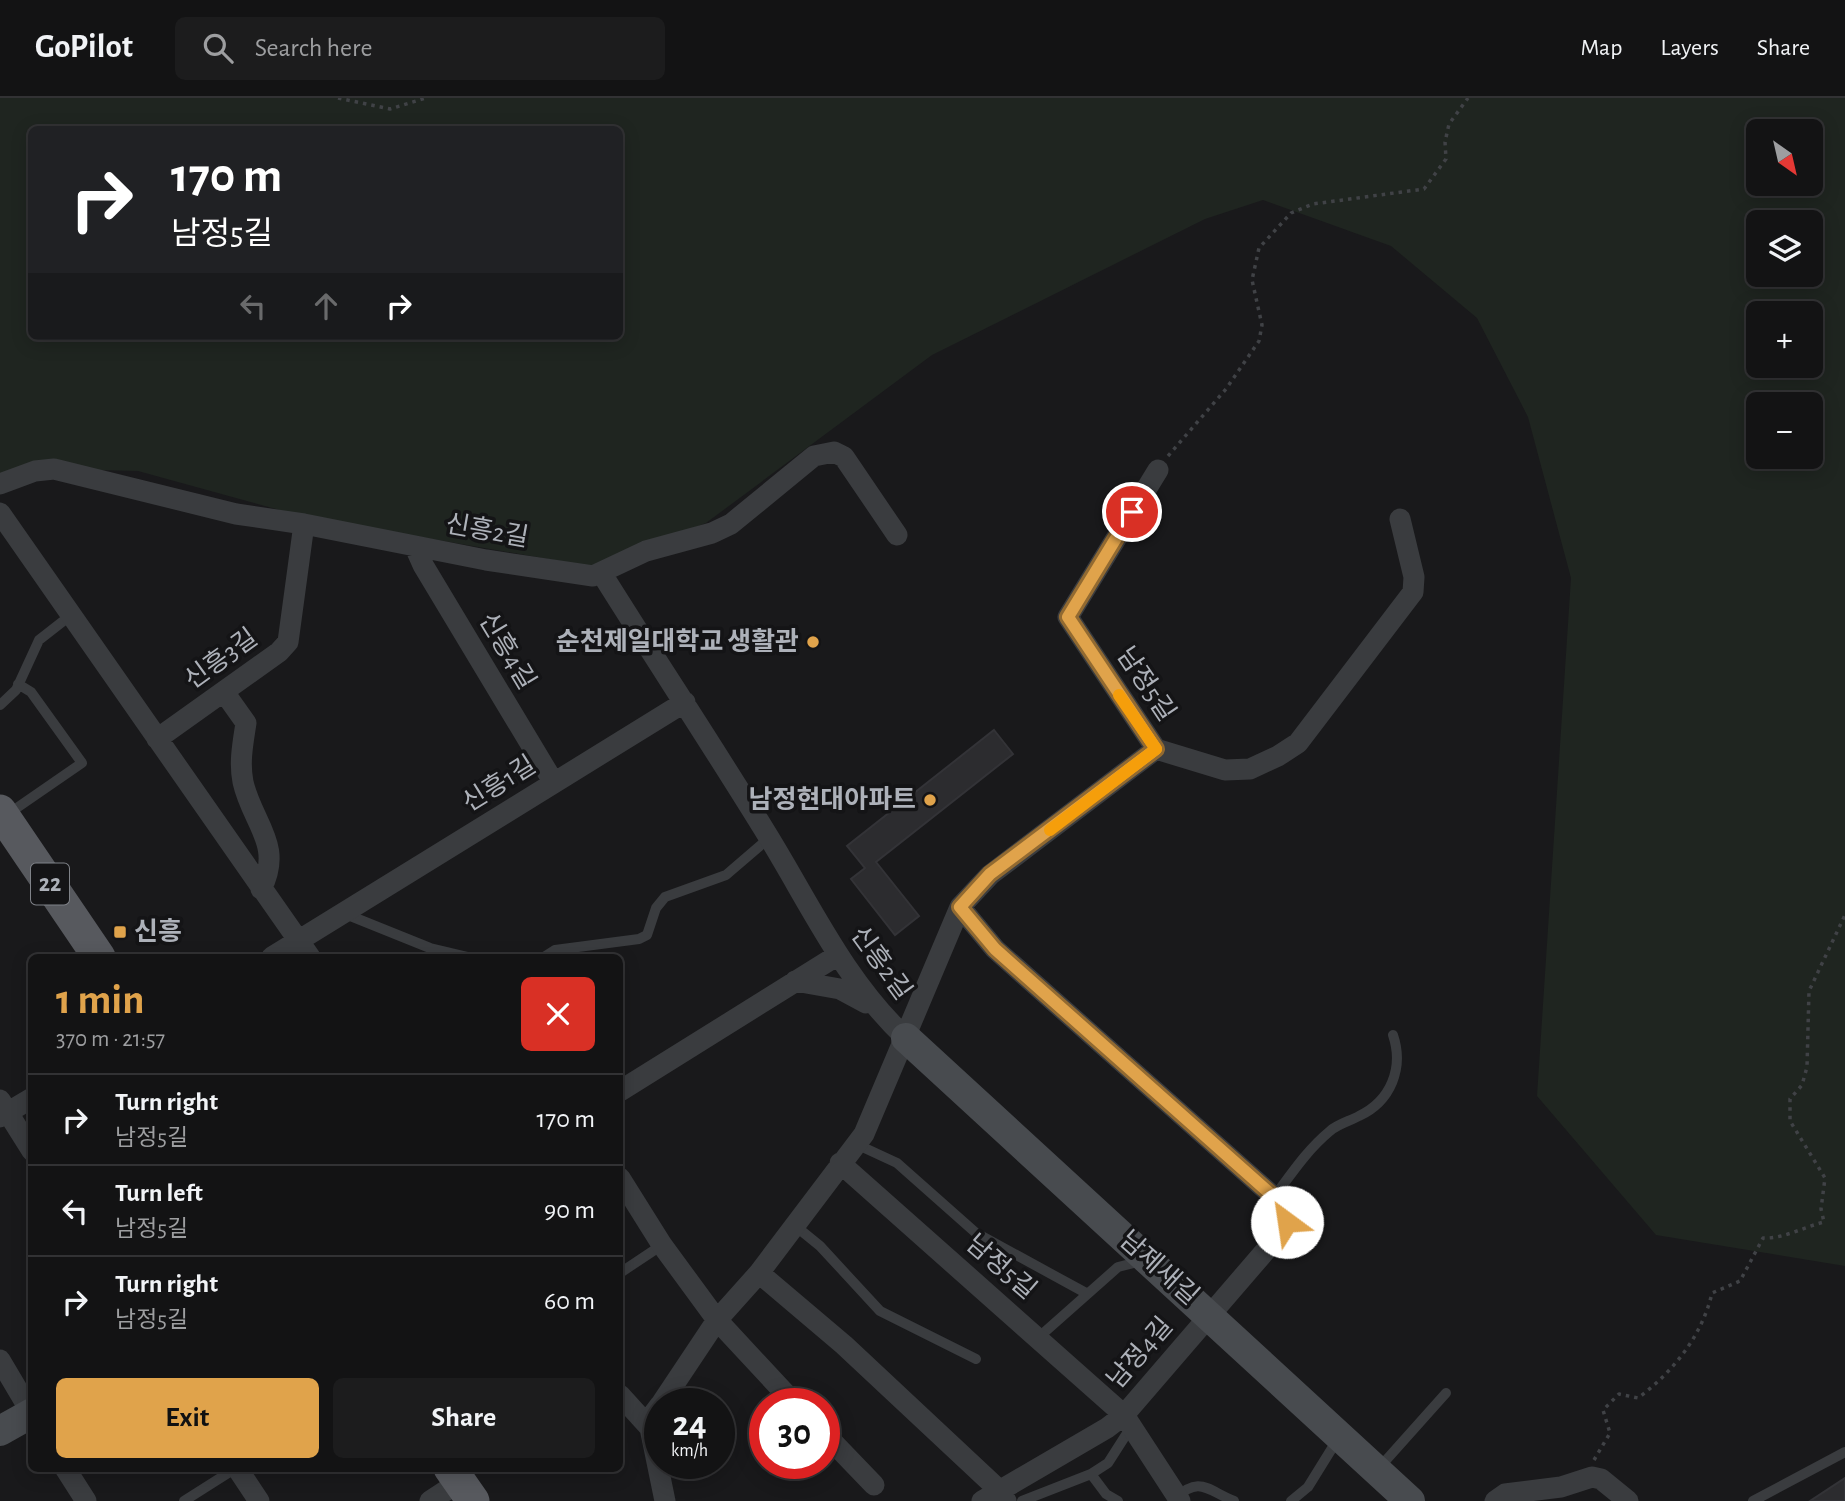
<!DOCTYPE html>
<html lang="en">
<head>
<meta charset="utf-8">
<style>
	:root { --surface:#131314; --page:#1c1c1d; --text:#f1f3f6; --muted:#9d9ea0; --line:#323234; --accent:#e0a34b }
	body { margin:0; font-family:"Alegreya Sans","Noto Sans KR",sans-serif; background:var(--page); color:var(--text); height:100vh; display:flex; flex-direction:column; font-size:26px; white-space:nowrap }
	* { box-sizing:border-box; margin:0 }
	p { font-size:23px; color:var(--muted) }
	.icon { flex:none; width:38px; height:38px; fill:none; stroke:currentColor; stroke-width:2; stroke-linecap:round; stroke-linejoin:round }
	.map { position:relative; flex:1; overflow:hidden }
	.sheet { position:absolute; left:28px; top:856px; width:595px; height:518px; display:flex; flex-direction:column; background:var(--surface); border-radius:10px; box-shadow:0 4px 18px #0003,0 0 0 2px var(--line) }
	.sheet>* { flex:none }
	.hud { position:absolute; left:28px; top:28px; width:595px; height:214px; border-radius:10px; box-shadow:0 4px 18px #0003,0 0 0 2px var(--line); background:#202124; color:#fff; overflow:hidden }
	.needle { width:46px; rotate:146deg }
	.buttons { position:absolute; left:1746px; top:21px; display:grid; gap:14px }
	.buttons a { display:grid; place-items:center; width:77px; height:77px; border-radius:10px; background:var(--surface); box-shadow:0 4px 18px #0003,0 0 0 2px var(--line); font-size:35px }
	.speed { position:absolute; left:644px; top:1290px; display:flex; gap:14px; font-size:35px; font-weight:700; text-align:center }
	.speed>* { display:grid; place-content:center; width:91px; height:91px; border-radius:50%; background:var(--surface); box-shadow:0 4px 18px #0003,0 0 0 2px var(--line); line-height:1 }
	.speed small { font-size:18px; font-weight:400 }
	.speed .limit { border:10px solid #d22; background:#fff; color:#111 }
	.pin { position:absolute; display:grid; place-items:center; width:60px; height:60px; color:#fff; margin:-30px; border:4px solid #fff; border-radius:50%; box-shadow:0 2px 7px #0007 }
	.me { position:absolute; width:77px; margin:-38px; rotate:329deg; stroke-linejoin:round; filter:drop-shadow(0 0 5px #0008) }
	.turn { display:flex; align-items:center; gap:24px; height:147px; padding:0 28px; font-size:32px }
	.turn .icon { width:91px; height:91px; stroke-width:2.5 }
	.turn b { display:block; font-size:49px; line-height:60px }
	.lanes { display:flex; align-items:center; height:66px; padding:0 28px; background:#0003; justify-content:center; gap:35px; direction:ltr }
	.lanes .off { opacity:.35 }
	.round { display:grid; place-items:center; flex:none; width:74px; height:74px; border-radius:10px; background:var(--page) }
	.headline { display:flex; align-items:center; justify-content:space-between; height:119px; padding:0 28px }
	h1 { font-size:42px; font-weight:700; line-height:52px; color:var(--accent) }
	.cta { display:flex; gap:14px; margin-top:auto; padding:14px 28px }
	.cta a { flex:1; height:80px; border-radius:10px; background:var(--accent); color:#111; font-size:28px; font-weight:700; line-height:80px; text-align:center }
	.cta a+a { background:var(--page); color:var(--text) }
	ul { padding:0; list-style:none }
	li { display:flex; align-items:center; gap:21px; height:91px; padding:0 28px; border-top:2px solid var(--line) }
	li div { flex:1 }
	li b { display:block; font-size:26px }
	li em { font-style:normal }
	header { display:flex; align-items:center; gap:42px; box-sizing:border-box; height:98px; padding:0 35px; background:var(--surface); border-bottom:2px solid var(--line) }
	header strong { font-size:33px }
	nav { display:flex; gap:38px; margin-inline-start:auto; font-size:24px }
	.search { width:490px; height:63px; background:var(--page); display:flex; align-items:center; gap:18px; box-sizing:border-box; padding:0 24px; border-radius:10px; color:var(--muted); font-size:26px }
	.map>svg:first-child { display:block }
	.green { fill:#1f2520; fill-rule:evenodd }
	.building { fill:#2c2c2f; stroke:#333337; stroke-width:2 }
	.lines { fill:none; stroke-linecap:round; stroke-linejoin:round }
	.path { stroke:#404246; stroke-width:3.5; stroke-dasharray:3.5 5; stroke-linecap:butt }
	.lane { stroke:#3a3c3f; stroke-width:10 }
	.street { stroke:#3a3c3f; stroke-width:21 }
	.secondary { stroke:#484b4f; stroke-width:30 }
	.primary { stroke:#57595e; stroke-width:33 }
	.route-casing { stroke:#926a31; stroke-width:18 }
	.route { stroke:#e0a34b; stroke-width:12 }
	.slow { stroke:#f59e0b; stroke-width:12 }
	.poi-dot { fill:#e0a34b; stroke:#141416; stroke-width:2.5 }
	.labels { text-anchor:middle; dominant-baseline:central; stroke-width:7; stroke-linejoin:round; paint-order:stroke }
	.shield { fill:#141416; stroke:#7f8288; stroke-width:2 }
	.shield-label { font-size:24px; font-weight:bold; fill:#adb1b9 }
	.street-label { font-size:26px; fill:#adb1b9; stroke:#141416 }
	.poi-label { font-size:26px; font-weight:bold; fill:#adb1b9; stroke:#141416; text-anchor:end }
</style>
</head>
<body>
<header>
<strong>GoPilot</strong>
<div class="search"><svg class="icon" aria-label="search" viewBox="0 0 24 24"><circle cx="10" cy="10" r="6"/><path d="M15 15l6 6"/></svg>Search here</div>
<nav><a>Map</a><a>Layers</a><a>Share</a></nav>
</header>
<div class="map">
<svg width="1845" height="1403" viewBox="0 0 1845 1403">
	<rect width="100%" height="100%" fill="#19191b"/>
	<path class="green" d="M 0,0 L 1845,0 L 1845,1168 L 1656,1137 L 1537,998 L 1571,480 L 1528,319 L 1477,220 L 1391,148 L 1263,102 L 1205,121 L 932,257 L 706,425 L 594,469 L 305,419 L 138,373 L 54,371 L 0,386 ZM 32,32 L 620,32 L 620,238 L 32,238 ZM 1759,33 L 1811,33 L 1811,86 L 1759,86 ZM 1759,124 L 1811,124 L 1811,177 L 1759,177 ZM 1759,215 L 1811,215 L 1811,268 L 1759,268 ZM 1759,306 L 1811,306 L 1811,359 L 1759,359 Z"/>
	<path class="building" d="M 994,632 L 1013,656 L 876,764 L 919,818 L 895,837 L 851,781 L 865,770 L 847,748 Z
		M 1845,1380 L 1845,1403 L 1810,1403 Z"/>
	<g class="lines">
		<path class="path" d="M 338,0 L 390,11 L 426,0
			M 1168,358 L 1226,291 L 1259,243 L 1262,227 L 1252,182 L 1259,150 L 1291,115 L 1313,106 L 1424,91 L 1446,61 L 1445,44 L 1449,26 L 1468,0
			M 1594,1362 L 1610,1335 L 1603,1312 L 1619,1296 L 1638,1300 C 1673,1274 1702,1238 1712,1195 L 1740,1183 L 1763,1140 C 1783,1141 1804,1129 1824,1124 L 1821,1111 L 1825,1080 L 1790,1023 L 1790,1001 L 1802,987 L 1807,969 L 1809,893 L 1845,817"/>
		<path class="lane" d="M 0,607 L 16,592 L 39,542 L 71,517
			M 8,716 L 82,665 L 31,594 L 18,586
			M 343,815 L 430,850 L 468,859
			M 544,859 L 555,852 L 639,841 L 647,837 L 656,810 L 665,799 L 726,777 L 769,740
			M 856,1046 L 897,1065 L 976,1135 L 1086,1195
			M 1274,1099 C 1292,1075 1307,1052 1330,1033 C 1338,1026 1350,1023 1359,1018 C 1391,1003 1404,970 1393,937
			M 793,1126 L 820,1148 L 880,1213 L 976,1261
			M 620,1175 L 662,1147
			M 1039,1239 L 1118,1169 L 1142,1163
			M 1379,1370 L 1446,1295
			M 1091,1376 L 1106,1396 L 1118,1403
			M 1174,1401 C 1200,1377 1207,1392 1234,1403
			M 184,1403 L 236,1370
			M 1022,1403 L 1091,1376 L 1108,1365 L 1131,1329
			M 1291,1403 L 1308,1389 L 1339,1339
			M 1753,1403 L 1845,1354"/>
		<path class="street" d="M 0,386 L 35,373 L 54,371 L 236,416 L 304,426 L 486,462 L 593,478 L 646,453 L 712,435 L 731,426 L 814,358 L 834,354 L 844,359 L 897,437
			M 0,415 L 310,859
			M 415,449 L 423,467 L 554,685
			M 602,476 C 657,564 714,650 768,738 C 811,808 845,883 906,940
			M 224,594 L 246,625 C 243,645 239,664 243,684 C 252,725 284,747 261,791
			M 157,641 L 279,554 L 288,544 L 304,426
			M 1156,651 L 1225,672 L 1250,671 L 1278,658 L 1298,645 L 1413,494 L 1414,479 L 1400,421
			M 960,809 L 995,851 L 1274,1099 L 1287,1116 L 1285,1130 L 1124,1317 L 1107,1330 L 982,1403
			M 272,859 L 685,604
			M 795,883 L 840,891 L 866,905
			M 620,993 L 838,857
			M 0,1002 L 32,1053
			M 0,1019 L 32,1000
			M 840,1065 L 1124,1317 L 1180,1403
			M 620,1080 L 662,1147 L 717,1222 L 795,1306
			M 759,1175 L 844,1247 L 999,1392 L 1006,1403
			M 0,1262 L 32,1316
			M 620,1297 L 650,1330
			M 661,1306 L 717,1222 L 759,1175 L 864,1036 L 960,809 L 990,777 L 1156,651 L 1068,519 L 1158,372
			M 660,1307 L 651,1319 L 650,1330 L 665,1403
			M 824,1335 L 874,1387
			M 65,1370 L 86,1403
			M 237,1370 L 259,1403
			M 430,1403 L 459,1384
			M 1495,1403 L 1505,1396 L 1561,1389 L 1592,1379 L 1601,1381 L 1628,1403"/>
		<path class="secondary" d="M 906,940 L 1410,1403
			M 0,1333 L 32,1315"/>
		<path class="primary" d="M 0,713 L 99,859
			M 450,1370 L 473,1403"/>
	</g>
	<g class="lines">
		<defs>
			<path id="route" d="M 1132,414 L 1068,519 L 1156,651 L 990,776 L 960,809 L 995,851 L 1274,1099 L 1287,1116 L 1287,1124"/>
		</defs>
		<use href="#route" class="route-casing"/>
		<use href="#route" class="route"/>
		<path class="slow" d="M 1050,732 L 1156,651 L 1119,597"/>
	</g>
	<g class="poi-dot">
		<circle cx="813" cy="544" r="7"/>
		<circle cx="930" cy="702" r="7"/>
		<rect x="113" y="827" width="14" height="14" rx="3.5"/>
	</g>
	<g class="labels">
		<rect class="shield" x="31" y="765.5" width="38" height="41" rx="5"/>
		<g class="shield-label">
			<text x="50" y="786">22</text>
		</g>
		<g class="street-label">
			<text transform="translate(487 433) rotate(10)">신흥2길</text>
			<text transform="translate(507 553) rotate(59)">신흥4길</text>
			<text transform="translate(221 561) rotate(-36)">신흥3길</text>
			<text transform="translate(1146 586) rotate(56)">남정5길</text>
			<text transform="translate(499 686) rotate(-32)">신흥1길</text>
			<text transform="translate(881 865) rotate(54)">신흥2길</text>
			<text transform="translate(1001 1169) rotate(41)">남정5길</text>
			<text transform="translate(1159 1170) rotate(42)">남제새길</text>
			<text transform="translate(1140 1255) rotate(-49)">남정4길</text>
		</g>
		<g class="poi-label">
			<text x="799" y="544">순천제일대학교 생활관</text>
			<text x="916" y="702">남정현대아파트</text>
			<text x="134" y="834" text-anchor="start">신흥</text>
		</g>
	</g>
</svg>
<div class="buttons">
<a><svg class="needle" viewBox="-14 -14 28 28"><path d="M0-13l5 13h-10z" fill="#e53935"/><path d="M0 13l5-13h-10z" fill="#9d9ea0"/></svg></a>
<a><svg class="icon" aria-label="layers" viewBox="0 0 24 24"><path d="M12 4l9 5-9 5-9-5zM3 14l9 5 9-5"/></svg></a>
<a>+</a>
<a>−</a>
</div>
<div class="speed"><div>24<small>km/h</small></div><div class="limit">30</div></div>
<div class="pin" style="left:1132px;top:414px;background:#d93025"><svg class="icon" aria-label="arrive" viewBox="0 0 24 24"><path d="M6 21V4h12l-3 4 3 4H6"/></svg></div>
<svg class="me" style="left:1287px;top:1124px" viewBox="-20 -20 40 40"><circle r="19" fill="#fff"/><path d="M0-13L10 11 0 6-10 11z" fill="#e0a34b"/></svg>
<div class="hud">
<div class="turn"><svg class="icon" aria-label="right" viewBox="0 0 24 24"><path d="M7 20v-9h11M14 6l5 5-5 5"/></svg><div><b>170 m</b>남정5길</div></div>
<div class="lanes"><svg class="icon off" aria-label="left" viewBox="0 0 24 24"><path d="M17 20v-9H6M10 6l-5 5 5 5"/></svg><svg class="icon off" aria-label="ahead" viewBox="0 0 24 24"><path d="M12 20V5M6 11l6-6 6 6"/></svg><svg class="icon" aria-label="right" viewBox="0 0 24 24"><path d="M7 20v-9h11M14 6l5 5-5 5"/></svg></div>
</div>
<section class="sheet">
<div class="headline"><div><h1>1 min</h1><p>370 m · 21:57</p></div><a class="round" style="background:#d93025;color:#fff"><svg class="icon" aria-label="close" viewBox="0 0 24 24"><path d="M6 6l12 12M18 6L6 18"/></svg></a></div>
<ul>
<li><svg class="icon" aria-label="right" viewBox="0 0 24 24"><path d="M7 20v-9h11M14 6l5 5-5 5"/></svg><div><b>Turn right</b><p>남정5길</p></div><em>170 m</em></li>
<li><svg class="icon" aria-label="left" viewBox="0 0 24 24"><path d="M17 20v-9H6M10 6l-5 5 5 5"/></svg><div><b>Turn left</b><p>남정5길</p></div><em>90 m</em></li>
<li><svg class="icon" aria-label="right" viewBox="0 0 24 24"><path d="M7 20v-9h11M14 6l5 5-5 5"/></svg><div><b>Turn right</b><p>남정5길</p></div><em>60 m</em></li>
</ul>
<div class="cta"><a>Exit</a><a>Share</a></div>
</section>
</div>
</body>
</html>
